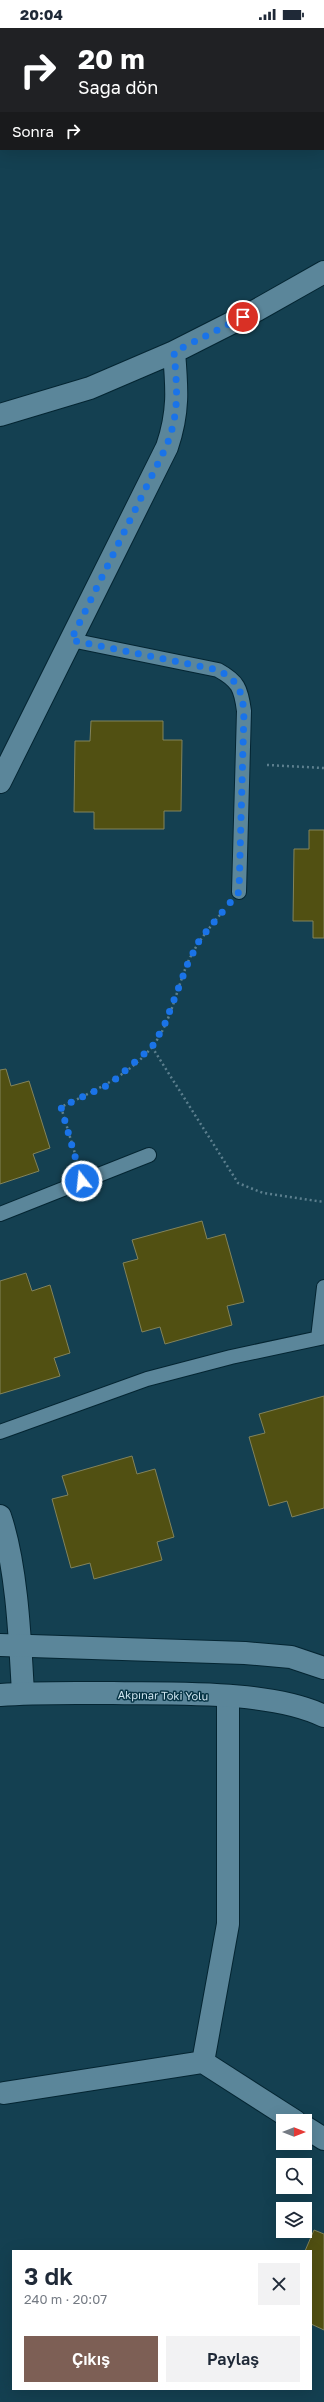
<!DOCTYPE html>
<html lang="tr">
<head>
<meta charset="utf-8">
<style>
	:root { --surface:#fff; --page:#f2f2f3; --text:#1f2937; --muted:#747a83; --accent:#7d5f55 }
	body { margin:0; font-family:"Golos Text",sans-serif; background:var(--page); color:var(--text); height:100vh; display:flex; flex-direction:column; font-size:15px; white-space:nowrap }
	* { box-sizing:border-box; margin:0 }
	p { font-size:13px; color:var(--muted) }
	.icon { flex:none; width:22px; height:22px; fill:none; stroke:currentColor; stroke-width:2; stroke-linecap:round; stroke-linejoin:round }
	.map { position:relative; flex:1; overflow:hidden }
	.panel { position:absolute; left:12px; top:2222px; width:300px; height:140px; display:flex; flex-direction:column; background:var(--surface); border-radius:0px; box-shadow:0 4px 16px #0002 }
	.panel>* { flex:none }
	.top-card { position:absolute; left:0px; top:0px; width:324px; height:122px; box-shadow:0 4px 16px #0002; background:#202124; color:#fff; overflow:hidden }
	.needle { width:26px; rotate:90deg }
	.tools { position:absolute; left:276px; top:2086px; display:grid; gap:8px }
	.tools a { display:grid; place-items:center; width:36px; height:36px; border-radius:0px; background:var(--surface); box-shadow:0 4px 16px #0002; font-size:20px }
	.pin { position:absolute; display:grid; place-items:center; width:34px; height:34px; color:#fff; margin:-17px; border:2px solid #fff; border-radius:50%; box-shadow:0 1px 4px #0007 }
	.me { position:absolute; width:44px; margin:-22px; rotate:344deg; stroke-linejoin:round; filter:drop-shadow(0 0 3px #0008) }
	.turn { display:flex; align-items:center; gap:14px; height:84px; padding:0 12px; font-size:18px }
	.turn .icon { width:52px; height:52px; stroke-width:2.5 }
	.turn b { display:block; font-size:28px; line-height:34px }
	.then { display:flex; align-items:center; height:38px; padding:0 12px; background:#0003; gap:8px; font-size:15px }
	.round { display:grid; place-items:center; flex:none; width:42px; height:42px; border-radius:0px; background:var(--page) }
	.headline { display:flex; align-items:center; justify-content:space-between; height:68px; padding:0 12px }
	h1 { font-size:24px; font-weight:600; line-height:30px }
	.button { display:flex; gap:8px; margin-top:auto; padding:8px 12px }
	.button a { flex:1; height:46px; border-radius:0px; background:var(--accent); color:#fff; font-size:16px; font-weight:600; line-height:46px; text-align:center }
	.button a+a { background:var(--page); color:var(--text) }
	.status { display:flex; justify-content:space-between; align-items:center; height:28px; padding:0 20px; background:var(--surface); direction:ltr }
	.status svg { height:11px; fill:currentColor }
	.map>svg:first-child { display:block }
	.building { fill:#515012; stroke:#82835b }
	.lines { fill:none; stroke-linecap:round; stroke-linejoin:round }
	.lane-casing { stroke:#042532; stroke-width:16 }
	.street-casing { stroke:#042532; stroke-width:24 }
	.secondary-casing { stroke:#042532; stroke-width:24 }
	.path { stroke:#5c7f8e; stroke-width:2.5; stroke-dasharray:2 3; stroke-linecap:butt }
	.lane { stroke:#5b869a; stroke-width:14 }
	.street { stroke:#5b869a; stroke-width:22 }
	.secondary { stroke:#5b869a; stroke-width:22 }
	.route { stroke:#1a73e8; stroke-width:7; stroke-dasharray:0 12.6 }
	.labels { text-anchor:middle; dominant-baseline:central; stroke-width:3; stroke-linejoin:round; paint-order:stroke }
	.street-label { font-size:11px; fill:#cfe5f0; stroke:#073546 }
</style>
</head>
<body>
<div class="status"><b>20:04</b><svg viewBox="0 0 49 12"><path d="M0 12V9h3v3zM5 12V6h3v6zM10 12V3h3v9zM15 12V0h3v12zM26 1h20v11H26zM47 4h2v5h-2z"/></svg></div>
<div class="map">
<svg width="324" height="2374" viewBox="0 0 324 2374">
	<rect width="100%" height="100%" fill="#144051"/>
	<path class="building" d="M 91,693 L 163,693 L 163,712 L 182,712 L 181,783 L 164,783 L 164,801 L 94,801 L 94,784 L 74,784 L 75,713 L 90,713 Z
		M 309,802 L 324,802 L 324,910 L 313,910 L 313,893 L 293,893 L 294,821 L 309,821 Z
		M 6,1041 L 11,1058 L 29,1053 L 50,1120 L 33,1126 L 39,1143 L 0,1156 L 0,1042 Z
		M 202,1193 L 207,1211 L 225,1206 L 244,1274 L 227,1278 L 232,1297 L 165,1316 L 160,1299 L 142,1304 L 123,1235 L 138,1231 L 132,1212 Z
		M 26,1245 L 32,1263 L 50,1257 L 70,1325 L 54,1330 L 60,1348 L 0,1366 L 0,1253 Z
		M 324,1368 L 324,1480 L 292,1489 L 287,1473 L 269,1478 L 249,1409 L 265,1405 L 259,1386 Z
		M 132,1428 L 137,1446 L 155,1441 L 174,1509 L 157,1514 L 162,1532 L 94,1551 L 90,1535 L 71,1540 L 52,1471 L 68,1467 L 62,1448 Z
		M 314,2202 L 324,2206 L 324,2302 L 311,2296 L 311,2223 L 305,2223 Z"/>
	<g class="lines">
		<defs>
			<path id="lane" d="M 71,612 L 218,642 C 238,653 241,660 244,683 L 239,864
				M 0,1186 L 149,1127
				M 318,1310 L 324,1259
				M 0,1404 L 147,1351 L 231,1329 L 324,1309"/>
			<path id="street" d="M 0,387 L 90,360 L 174,324 L 257,282 L 324,244
				M 0,754 L 167,419 C 179,384 177,360 174,324
				M 0,1488 C 17,1538 20,1612 23,1665
				M 203,2034 L 295,2093
				M 4,2065 L 203,2034 L 228,1896 L 228,1668
				M 305,2099 L 324,2111"/>
			<path id="secondary" d="M 0,1617 L 245,1625 L 291,1629 L 324,1640
				M 0,1667 C 37,1664 75,1665 113,1665 C 174,1666 270,1662 324,1688"/>
		</defs>
		<use href="#lane" class="lane-casing"/>
		<use href="#street" class="street-casing"/>
		<use href="#secondary" class="secondary-casing"/>
		<path class="path" d="M 243,0 L 245,1
			M 323,88 L 324,89
			M 267,737 L 324,740
			M 152,1019 L 238,1155 L 263,1165 L 324,1174
			M 76,1129 L 61,1079 C 94,1063 128,1048 152,1019 C 171,995 176,962 188,934 C 197,914 210,899 224,882"/>
		<use href="#lane" class="lane"/>
		<use href="#street" class="street"/>
		<use href="#secondary" class="secondary"/>
	</g>
	<g class="lines">
		<path class="route" d="M 82,1153 L 61,1079 L 110,1056 L 152,1019 L 164,998 L 188,935 L 200,911 L 239,864 L 244,683 C 241,660 238,653 218,642 L 71,612 L 166,419 C 180,384 177,360 174,324 L 243,289"/>
	</g>
	<g class="labels">
		<g class="street-label">
			<text transform="translate(163 1667) rotate(1)">Akpınar Toki Yolu</text>
		</g>
	</g>
</svg>
<div class="tools">
<a><svg class="needle" viewBox="-14 -14 28 28"><path d="M0-13l5 13h-10z" fill="#e53935"/><path d="M0 13l5-13h-10z" fill="#747a83"/></svg></a>
<a><svg class="icon" aria-label="search" viewBox="0 0 24 24"><circle cx="10" cy="10" r="6"/><path d="M15 15l6 6"/></svg></a>
<a><svg class="icon" aria-label="layers" viewBox="0 0 24 24"><path d="M12 4l9 5-9 5-9-5zM3 14l9 5 9-5"/></svg></a>
</div>
<div class="pin" style="left:243px;top:289px;background:#d93025"><svg class="icon" aria-label="arrive" viewBox="0 0 24 24"><path d="M6 21V4h12l-3 4 3 4H6"/></svg></div>
<svg class="me" style="left:82px;top:1153px" viewBox="-20 -20 40 40"><circle r="17" fill="#1a73e8" stroke="#fff" stroke-width="3"/><path d="M0-11L8 9 0 5-8 9z" fill="#fff"/></svg>
<div class="top-card">
<div class="turn"><svg class="icon" aria-label="right" viewBox="0 0 24 24"><path d="M7 20v-9h11M14 6l5 5-5 5"/></svg><div><b>20 m</b>Sağa dön</div></div>
<div class="then">Sonra<svg class="icon" aria-label="right" viewBox="0 0 24 24"><path d="M7 20v-9h11M14 6l5 5-5 5"/></svg></div>
</div>
<section class="panel">
<div class="headline"><div><h1>3 dk</h1><p>240 m · 20:07</p></div><a class="round"><svg class="icon" aria-label="close" viewBox="0 0 24 24"><path d="M6 6l12 12M18 6L6 18"/></svg></a></div>
<div class="button"><a>Çıkış</a><a>Paylaş</a></div>
</section>
</div>
</body>
</html>
